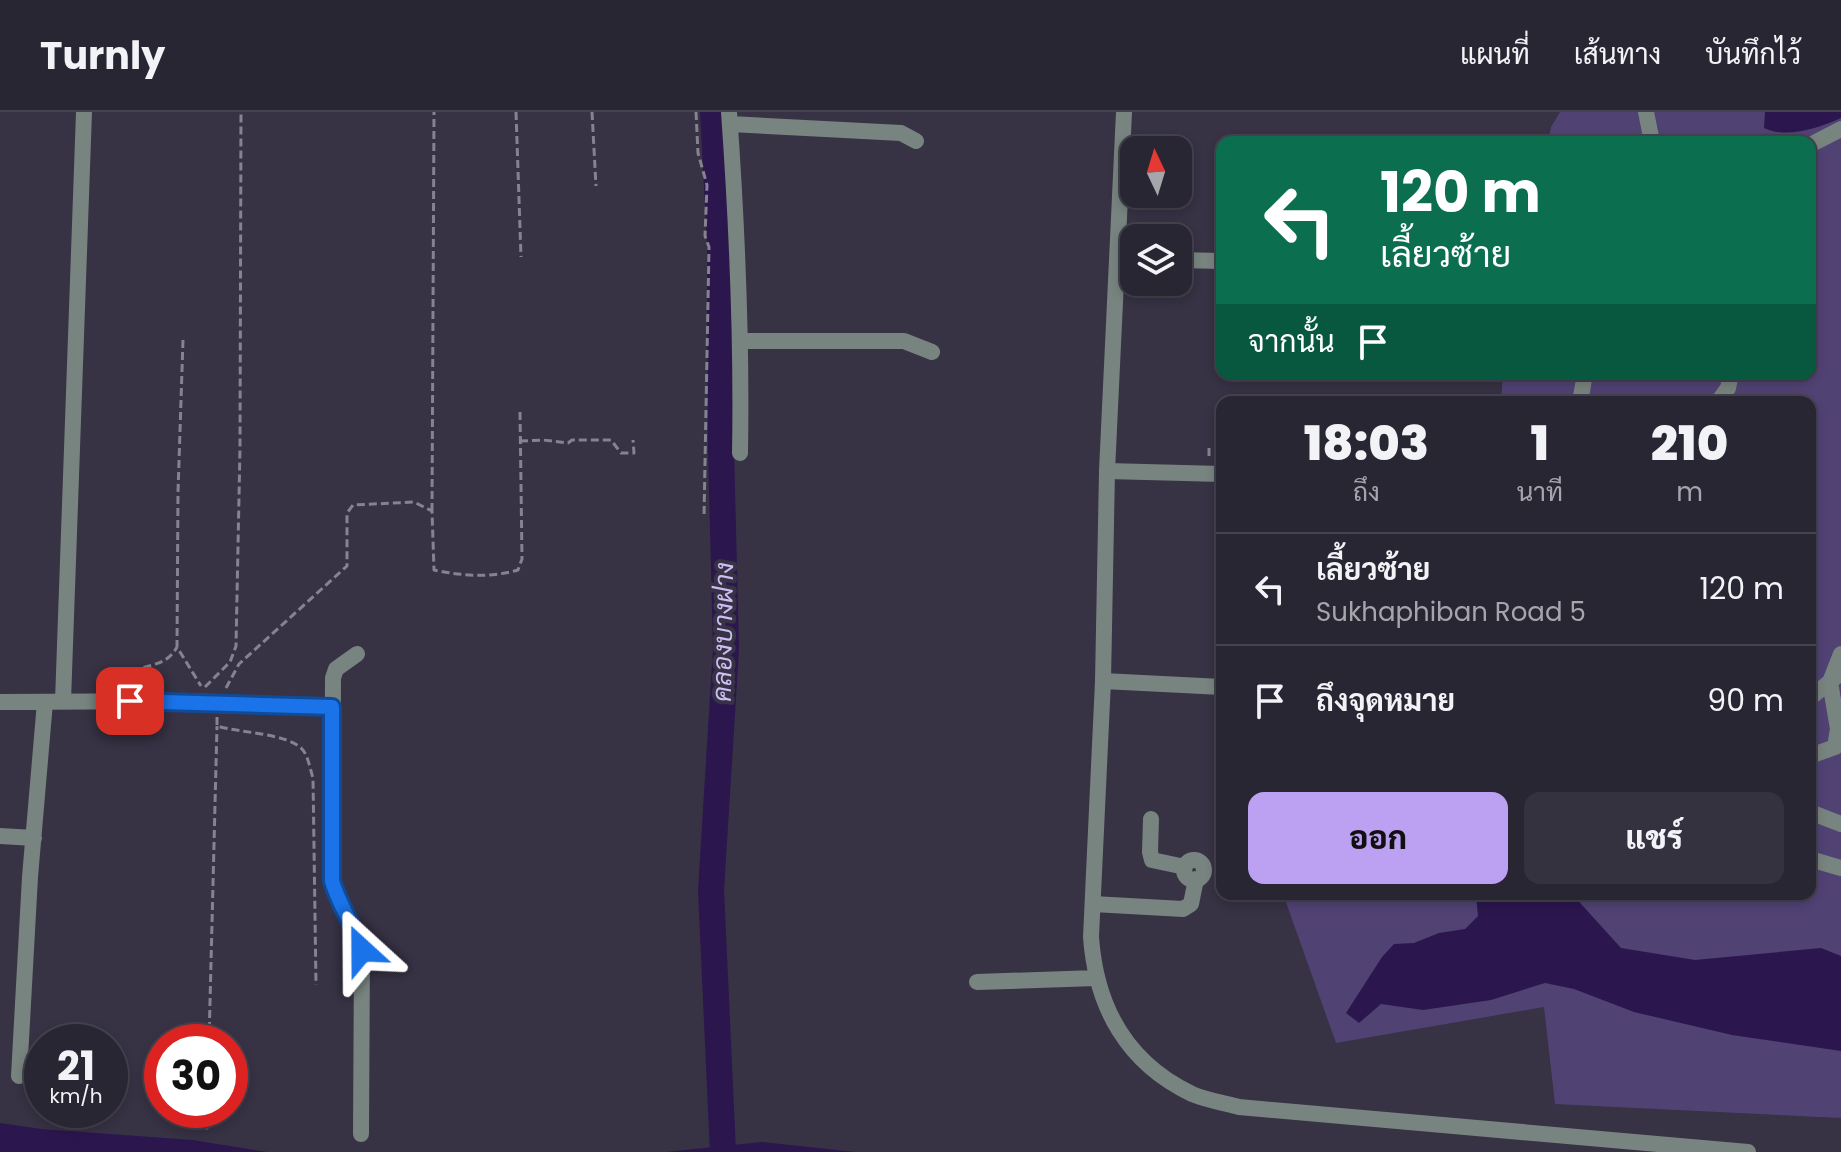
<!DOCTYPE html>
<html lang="th">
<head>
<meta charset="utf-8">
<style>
	:root { --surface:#292633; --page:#35323f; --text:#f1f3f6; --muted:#a5a5ac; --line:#45434e; --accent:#bca0f2 }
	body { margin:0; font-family:Poppins,Sarabun,sans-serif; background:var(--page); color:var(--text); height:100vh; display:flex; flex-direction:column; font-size:30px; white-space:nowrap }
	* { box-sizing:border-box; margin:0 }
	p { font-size:26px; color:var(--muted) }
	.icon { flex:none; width:44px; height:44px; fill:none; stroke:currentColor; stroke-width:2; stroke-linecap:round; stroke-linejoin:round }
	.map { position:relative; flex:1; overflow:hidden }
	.side { position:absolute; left:1216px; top:284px; width:600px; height:504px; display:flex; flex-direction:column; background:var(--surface); border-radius:16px; box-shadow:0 4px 12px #0003,0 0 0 2px var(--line) }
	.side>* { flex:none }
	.top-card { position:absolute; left:1216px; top:24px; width:600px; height:244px; border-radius:16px; box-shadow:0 4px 12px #0003,0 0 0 2px var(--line); background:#0b6e4f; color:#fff; overflow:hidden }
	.needle { width:52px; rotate:356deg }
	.tools { position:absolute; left:1120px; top:24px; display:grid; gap:16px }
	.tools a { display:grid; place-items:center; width:72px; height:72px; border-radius:16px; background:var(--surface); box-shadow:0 4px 12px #0003,0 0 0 2px var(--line); font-size:40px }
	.speed { position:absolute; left:24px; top:912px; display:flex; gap:16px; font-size:40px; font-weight:700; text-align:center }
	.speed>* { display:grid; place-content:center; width:104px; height:104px; border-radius:50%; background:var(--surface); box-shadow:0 4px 12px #0003,0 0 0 2px var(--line); line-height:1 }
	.speed small { font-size:20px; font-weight:400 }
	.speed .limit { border:12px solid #d22; background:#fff; color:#111 }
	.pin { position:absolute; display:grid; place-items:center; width:68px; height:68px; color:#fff; margin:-34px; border-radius:16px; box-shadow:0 4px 12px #0006 }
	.me { position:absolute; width:88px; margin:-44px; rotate:336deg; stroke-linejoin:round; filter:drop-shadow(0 0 6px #0008) }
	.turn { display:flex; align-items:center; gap:28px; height:168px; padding:0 32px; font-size:36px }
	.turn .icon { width:104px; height:104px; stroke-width:2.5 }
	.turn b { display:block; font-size:56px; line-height:68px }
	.then { display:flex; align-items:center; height:76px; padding:0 32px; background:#0003; gap:16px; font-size:30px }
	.eta { display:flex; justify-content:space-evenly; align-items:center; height:136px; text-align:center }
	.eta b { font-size:48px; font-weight:800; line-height:56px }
	.button { display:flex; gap:16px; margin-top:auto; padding:16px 32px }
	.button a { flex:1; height:92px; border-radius:16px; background:var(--accent); color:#111; font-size:32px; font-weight:800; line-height:92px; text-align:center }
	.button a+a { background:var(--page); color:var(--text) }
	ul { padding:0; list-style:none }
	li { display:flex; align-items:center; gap:24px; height:112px; padding:0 32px; border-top:2px solid var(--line) }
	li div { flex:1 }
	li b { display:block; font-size:30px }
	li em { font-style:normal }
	header { display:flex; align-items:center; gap:48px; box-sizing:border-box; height:112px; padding:0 40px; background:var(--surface); border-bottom:2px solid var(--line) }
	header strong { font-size:38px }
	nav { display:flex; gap:44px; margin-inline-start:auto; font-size:28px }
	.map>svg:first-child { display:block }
	.green { fill:#514274 }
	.water { fill:#2b164e }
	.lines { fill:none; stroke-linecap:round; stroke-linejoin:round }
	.river { stroke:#2b164e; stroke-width:26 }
	.path { stroke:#868291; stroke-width:3; stroke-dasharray:8 4; stroke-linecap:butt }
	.minor { stroke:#78847f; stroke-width:16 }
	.route-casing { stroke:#114b97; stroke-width:20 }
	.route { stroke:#1a73e8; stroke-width:14 }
	.labels { text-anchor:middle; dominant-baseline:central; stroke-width:8; stroke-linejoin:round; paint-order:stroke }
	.water-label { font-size:26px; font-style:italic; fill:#ccbef5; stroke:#373244 }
</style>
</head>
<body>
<header>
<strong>Turnly</strong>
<nav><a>แผนที่</a><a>เส้นทาง</a><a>บันทึกไว้</a></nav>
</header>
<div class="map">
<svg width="1841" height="1040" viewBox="0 0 1841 1040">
	<rect width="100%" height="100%" fill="#373244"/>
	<path class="green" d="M 1560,0 L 1841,0 L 1841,1006 L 1555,992 L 1544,895 L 1336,931 L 1283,782 L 1810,782 L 1810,290 L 1501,290 L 1503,262 L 1810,262 L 1810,30 L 1548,30 L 1551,15 Z"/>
	<path class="water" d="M 1765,0 L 1841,0 L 1841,6 C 1818,16 1787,27 1764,16 Z
		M 1479,782 L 1572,782 L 1621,836 L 1695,848 L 1821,836 L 1841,844 L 1841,939 L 1732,923 L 1634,900 L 1574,877 L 1545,871 L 1491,888 L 1423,898 L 1381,892 L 1359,911 L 1346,901 L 1382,845 L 1394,832 L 1414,831 L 1439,821 L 1465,817 L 1478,804 L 1476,784 Z
		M 0,1011 L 41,1017 L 192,1028 L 267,1040 L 0,1040 Z
		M 762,1030 L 855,1040 L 666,1040 Z"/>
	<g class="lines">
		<path class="river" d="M 713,0 L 720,131 L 721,337 L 726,537 L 711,778 L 723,1040"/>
		<path class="path" d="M 516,0 L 521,145
			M 592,0 L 596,74
			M 696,0 L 698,41 L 707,73 L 705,124 L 709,135 L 704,405
			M 183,228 L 178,380 L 177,535 L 201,574
			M 520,329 L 543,328 L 568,331 L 572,328 L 611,328 L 621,341 L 634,341 L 633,328
			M 1209,336 L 1209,346
			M 432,399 L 434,0
			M 132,573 L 135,558 C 153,552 168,552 177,535
			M 205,575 L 230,550 L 236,534 L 240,336 L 241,0
			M 226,576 L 239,552 L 347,454 L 347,401 L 353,393 L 414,390 L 432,399 L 434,458 C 463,464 489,466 518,458 L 522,447 L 520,299
			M 217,605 L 217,614 C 239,621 287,621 302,637 C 308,643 310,657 313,666 L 316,873
			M 209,930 L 217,614
			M 178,1009 L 207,1016 L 207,998"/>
		<path class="minor" d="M 729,0 C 737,113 742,227 740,341
			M 1124,0 L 1107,359 L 1103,569 L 1091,825 C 1096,895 1127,951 1192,982 C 1206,988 1224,991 1239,995 L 1748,1040
			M 1646,0 L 1652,30
			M 730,12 L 901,21 L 916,29
			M 1810,33 L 1841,17
			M 1178,148 L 1222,149
			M 740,229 L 904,229 L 932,240
			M 1580,290 L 1585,262
			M 1718,290 L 1728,276 L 1731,262
			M 1107,359 L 1222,362
			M 357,542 L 336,557 L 333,566 L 332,769 C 339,793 354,814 362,838 L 361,1022
			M 1103,569 L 1222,575
			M 1810,586 L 1837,564
			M 63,589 L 84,0
			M 0,590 L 187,589 L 332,595
			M 1810,644 L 1835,635 L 1838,617 L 1830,570 L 1841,542
			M 1810,700 L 1841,712
			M 1151,707 L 1150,740 L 1152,748 L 1185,755
			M 0,724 L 34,726
			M 1810,747 L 1841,756
			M1184 758a10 10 0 1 1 20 0a10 10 0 1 1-20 0Z
			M 1093,792 L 1183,797 L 1191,792 L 1196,767
			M 977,870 L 1096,866
			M 19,964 L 30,765 L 45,590"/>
	</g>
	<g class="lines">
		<defs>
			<path id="route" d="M 130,589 L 332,595 L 332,769 C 339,793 354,814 362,838"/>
		</defs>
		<use href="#route" class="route-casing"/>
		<use href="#route" class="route"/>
	</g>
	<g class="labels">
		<g class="water-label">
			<text transform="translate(723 520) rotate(-89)">คลองบางฝาง</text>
		</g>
	</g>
</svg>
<div class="tools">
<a><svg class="needle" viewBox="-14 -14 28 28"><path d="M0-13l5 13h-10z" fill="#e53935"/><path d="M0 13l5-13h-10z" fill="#a5a5ac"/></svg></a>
<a><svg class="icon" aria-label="layers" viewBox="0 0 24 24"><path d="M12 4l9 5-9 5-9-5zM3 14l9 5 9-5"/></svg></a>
</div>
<div class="speed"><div>21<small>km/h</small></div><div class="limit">30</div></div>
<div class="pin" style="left:130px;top:589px;background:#d93025"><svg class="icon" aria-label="arrive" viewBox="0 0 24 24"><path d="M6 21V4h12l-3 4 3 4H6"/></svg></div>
<svg class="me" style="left:362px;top:838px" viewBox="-20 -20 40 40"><path d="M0-17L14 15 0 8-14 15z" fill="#1a73e8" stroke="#fff" stroke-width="4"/></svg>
<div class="top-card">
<div class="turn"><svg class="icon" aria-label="left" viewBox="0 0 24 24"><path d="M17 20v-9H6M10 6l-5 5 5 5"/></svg><div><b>120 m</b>เลี้ยวซ้าย</div></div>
<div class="then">จากนั้น<svg class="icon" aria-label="arrive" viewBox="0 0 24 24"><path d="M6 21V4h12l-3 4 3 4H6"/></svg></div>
</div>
<section class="side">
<div class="eta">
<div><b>18:03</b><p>ถึง</p></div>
<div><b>1</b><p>นาที</p></div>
<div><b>210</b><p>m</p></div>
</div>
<ul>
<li><svg class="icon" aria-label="left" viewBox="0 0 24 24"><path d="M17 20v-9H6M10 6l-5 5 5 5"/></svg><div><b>เลี้ยวซ้าย</b><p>Sukhaphiban Road 5</p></div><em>120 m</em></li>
<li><svg class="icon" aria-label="arrive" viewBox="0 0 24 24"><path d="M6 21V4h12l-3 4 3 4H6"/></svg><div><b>ถึงจุดหมาย</b></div><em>90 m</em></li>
</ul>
<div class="button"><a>ออก</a><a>แชร์</a></div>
</section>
</div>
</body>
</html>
